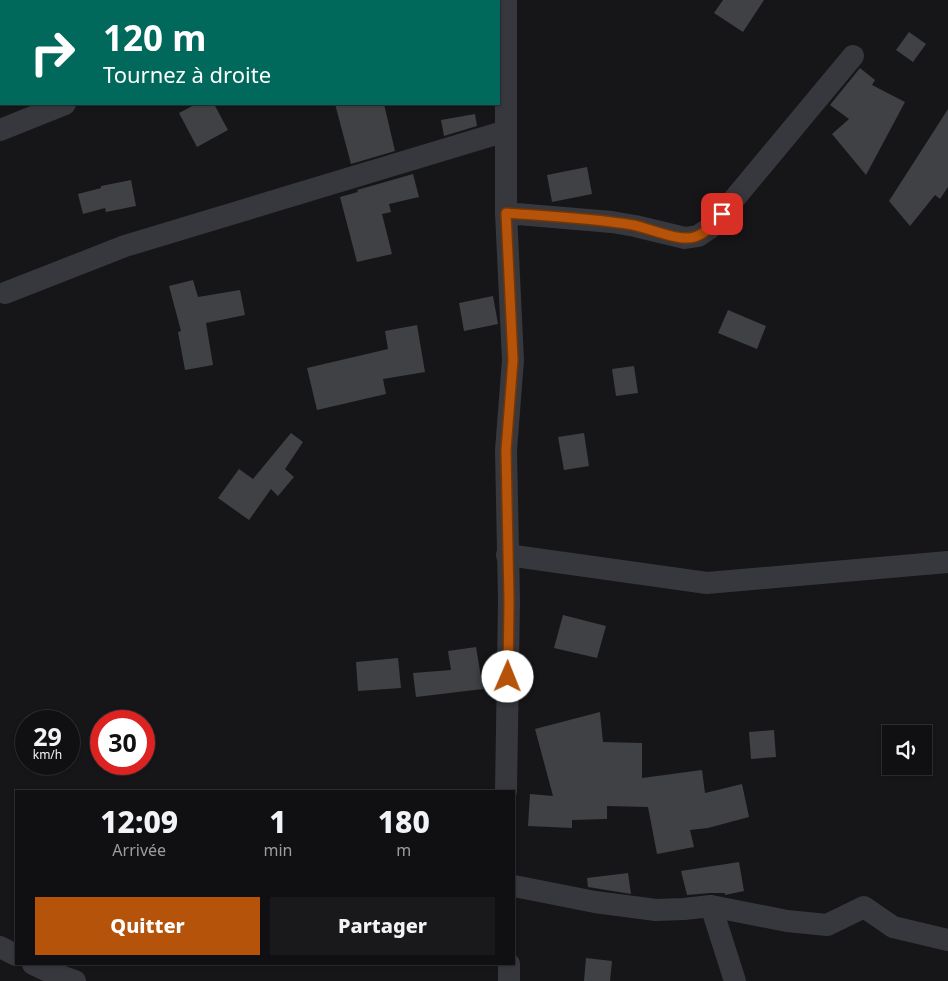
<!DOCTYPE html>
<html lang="fr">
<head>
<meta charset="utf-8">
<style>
	:root { --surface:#101012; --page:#19191b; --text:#f1f3f6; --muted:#9c9d9f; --line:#303032; --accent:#b45309 }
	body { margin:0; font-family:"Noto Sans",sans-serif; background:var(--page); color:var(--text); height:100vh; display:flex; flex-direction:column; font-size:19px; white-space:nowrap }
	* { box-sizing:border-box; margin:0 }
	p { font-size:16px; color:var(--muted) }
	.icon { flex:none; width:28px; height:28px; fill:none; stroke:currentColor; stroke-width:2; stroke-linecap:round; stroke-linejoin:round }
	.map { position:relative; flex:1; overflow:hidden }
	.sheet { position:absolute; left:15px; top:790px; width:500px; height:175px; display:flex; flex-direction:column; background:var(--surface); border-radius:0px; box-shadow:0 1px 4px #0004,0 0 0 1px var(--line) }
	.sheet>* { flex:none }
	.hud { position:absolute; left:0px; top:0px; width:500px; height:105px; box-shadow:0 1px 4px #0004,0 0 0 1px var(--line); background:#00695c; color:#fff; overflow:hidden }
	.tools { position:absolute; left:882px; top:725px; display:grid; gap:10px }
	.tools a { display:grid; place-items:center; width:50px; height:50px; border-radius:0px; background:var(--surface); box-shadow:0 1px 4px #0004,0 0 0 1px var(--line); font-size:25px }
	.speed { position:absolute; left:15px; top:710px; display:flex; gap:10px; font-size:25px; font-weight:700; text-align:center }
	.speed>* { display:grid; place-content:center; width:65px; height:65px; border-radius:50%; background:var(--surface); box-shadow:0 1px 4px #0004,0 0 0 1px var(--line); line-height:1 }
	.speed small { font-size:12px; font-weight:400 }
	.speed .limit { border:8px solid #d22; background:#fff; color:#111 }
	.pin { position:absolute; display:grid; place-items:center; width:42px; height:42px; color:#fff; margin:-21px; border-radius:10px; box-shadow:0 2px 8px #0006 }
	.me { position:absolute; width:55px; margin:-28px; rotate:1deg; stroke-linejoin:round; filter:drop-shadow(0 0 4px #0008) }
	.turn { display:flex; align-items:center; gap:18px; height:105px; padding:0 20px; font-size:22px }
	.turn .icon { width:65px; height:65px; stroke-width:2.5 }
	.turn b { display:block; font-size:35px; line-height:42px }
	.eta { display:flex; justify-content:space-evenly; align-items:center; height:85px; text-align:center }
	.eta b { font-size:30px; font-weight:800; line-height:35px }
	.primary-button { display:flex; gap:10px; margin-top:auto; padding:10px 20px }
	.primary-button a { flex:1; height:58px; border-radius:0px; background:var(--accent); color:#fff; font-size:20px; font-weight:800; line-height:58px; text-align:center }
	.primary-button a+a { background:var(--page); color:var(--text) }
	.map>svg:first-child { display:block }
	.building { fill:#404145 }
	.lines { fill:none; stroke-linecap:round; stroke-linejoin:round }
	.minor { stroke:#37383d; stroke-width:22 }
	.route-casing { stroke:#753606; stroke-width:12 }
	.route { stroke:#b45309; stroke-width:9 }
</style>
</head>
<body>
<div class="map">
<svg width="948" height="981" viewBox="0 0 948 981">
	<rect width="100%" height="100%" fill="#161618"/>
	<path class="building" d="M 723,0 L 764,0 L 743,32 L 714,13 Z
		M 909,32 L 926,44 L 913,62 L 896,50 Z
		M 860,68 L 875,80 L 872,85 L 905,102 L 866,175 L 832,134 L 849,119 L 830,105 Z
		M 196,104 L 214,104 L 228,130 L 197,147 L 179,113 Z
		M 335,104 L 384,104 L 395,151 L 351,164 Z
		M 948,109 L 948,187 L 940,199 L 935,195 L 910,226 L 889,201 Z
		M 475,114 L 477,126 L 444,136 L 441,120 Z
		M 587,167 L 592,194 L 552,202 L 547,175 Z
		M 413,174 L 419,197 L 389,204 L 391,212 L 382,214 L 392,254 L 357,262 L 340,197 L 358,192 L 357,190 Z
		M 131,180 L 136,206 L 106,212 L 105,208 L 83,214 L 78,194 L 101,188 L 101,186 Z
		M 193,280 L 198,297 L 240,290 L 245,315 L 206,323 L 213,365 L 185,370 L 178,332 L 181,331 L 169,286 Z
		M 493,296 L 498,324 L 464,331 L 459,303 Z
		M 728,310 L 766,326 L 757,349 L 718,333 Z
		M 417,325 L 425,372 L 383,379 L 386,394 L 317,410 L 307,368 L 388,349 L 385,331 Z
		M 634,366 L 638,393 L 616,396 L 612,369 Z
		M 291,433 L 303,442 L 285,469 L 294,477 L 278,496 L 271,489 L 249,520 L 218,498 L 239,469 L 253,479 Z
		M 584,433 L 589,466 L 564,470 L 558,437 Z
		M 563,615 L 606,626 L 597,658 L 554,648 Z
		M 476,647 L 483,689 L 416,697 L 413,673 L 451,670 L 448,651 Z
		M 398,658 L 401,688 L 358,691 L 356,662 Z
		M 600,712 L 603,742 L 642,743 L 642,778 L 702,770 L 705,793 L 742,784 L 749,817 L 708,828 L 690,830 L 694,847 L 657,854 L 648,807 L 607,806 L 607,819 L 572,820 L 572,828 L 528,826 L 530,794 L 553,796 L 535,729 Z
		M 774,730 L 776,757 L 751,759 L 749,732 Z
		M 739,862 L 744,891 L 725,895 L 725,893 L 710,893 L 687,895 L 681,871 Z
		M 628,873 L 631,894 L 588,887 L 587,878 Z
		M 586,958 L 612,961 L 610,981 L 584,981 Z"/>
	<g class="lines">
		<path class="minor" d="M 321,1 L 324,0
			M 0,130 L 65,104
			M 506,213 L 612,222 L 635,226 L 685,238 L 698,236 L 710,228 L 853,56
			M 5,293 L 125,246 L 506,131
			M 507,555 L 707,583 L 948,562
			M 506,791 L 509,601 L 506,450 L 513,360 L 506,213 L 506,0
			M 514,886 L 595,902 L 656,910 L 684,909 L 711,906 L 787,921 L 827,925 L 864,907 L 893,927 L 948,940
			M 711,906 L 735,981
			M 0,947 L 16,955
			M 33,964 L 50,972 L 75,981
			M 509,981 L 509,964"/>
	</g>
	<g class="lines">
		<defs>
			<path id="route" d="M 508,677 L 509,601 L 506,450 L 513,360 L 506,213 C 548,216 591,218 633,225 C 648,228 671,238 685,238 C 702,239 713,225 722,214"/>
		</defs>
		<use href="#route" class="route-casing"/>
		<use href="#route" class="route"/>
	</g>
</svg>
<div class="tools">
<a><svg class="icon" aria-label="sound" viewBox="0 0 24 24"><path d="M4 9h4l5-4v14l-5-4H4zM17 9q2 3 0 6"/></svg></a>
</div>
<div class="speed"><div>29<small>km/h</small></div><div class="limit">30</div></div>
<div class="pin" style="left:722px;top:214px;background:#d93025"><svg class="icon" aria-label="arrive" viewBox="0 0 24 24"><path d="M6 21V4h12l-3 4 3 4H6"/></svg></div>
<svg class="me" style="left:508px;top:677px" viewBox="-20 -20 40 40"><circle r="19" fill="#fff"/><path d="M0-13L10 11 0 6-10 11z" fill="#b45309"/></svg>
<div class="hud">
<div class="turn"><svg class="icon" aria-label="right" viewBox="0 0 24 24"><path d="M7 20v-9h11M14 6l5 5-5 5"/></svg><div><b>120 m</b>Tournez à droite</div></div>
</div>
<section class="sheet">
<div class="eta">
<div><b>12:09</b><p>Arrivée</p></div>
<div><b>1</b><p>min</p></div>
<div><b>180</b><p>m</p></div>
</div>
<div class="primary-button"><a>Quitter</a><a>Partager</a></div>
</section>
</div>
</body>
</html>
